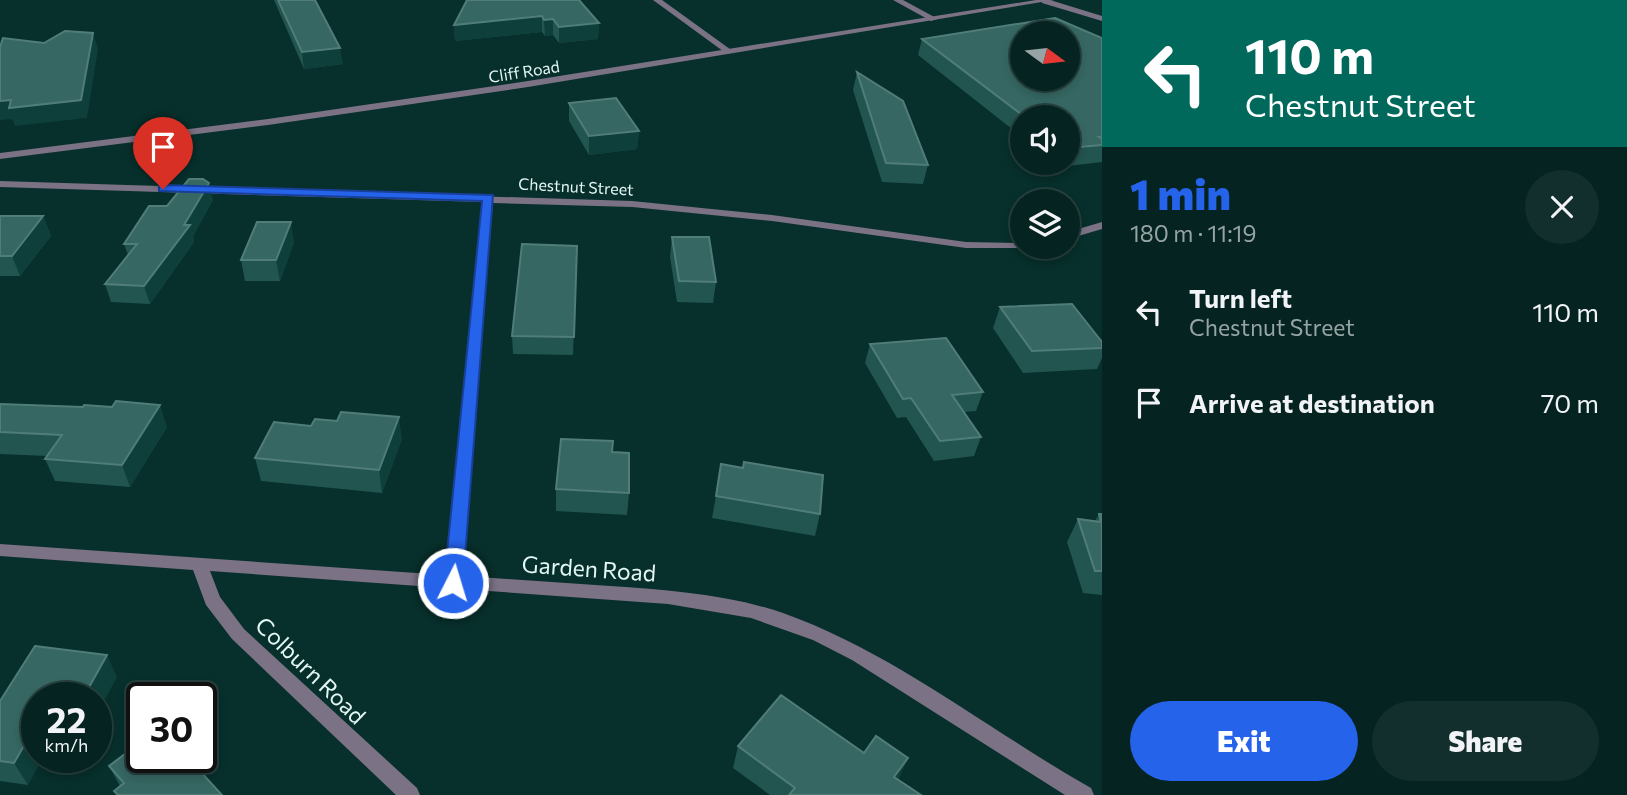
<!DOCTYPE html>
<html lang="en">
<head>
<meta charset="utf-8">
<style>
	:root { --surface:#052320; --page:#132f2d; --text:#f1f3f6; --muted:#97a4a5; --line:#26403e; --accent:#2563eb }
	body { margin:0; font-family:Commissioner,sans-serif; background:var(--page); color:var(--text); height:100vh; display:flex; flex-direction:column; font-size:26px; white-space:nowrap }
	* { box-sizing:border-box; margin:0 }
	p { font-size:23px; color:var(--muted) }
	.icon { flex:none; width:38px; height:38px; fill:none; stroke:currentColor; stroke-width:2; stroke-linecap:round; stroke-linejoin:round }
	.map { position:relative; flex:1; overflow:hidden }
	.side { display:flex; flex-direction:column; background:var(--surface); width:525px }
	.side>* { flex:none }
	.guide { background:#00695c; color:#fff; overflow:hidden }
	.needle { width:46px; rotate:105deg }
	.fabs { position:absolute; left:1010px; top:21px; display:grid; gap:14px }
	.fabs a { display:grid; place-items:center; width:70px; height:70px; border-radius:50%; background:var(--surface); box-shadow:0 4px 10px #0003,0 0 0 2px var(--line); font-size:35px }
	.speed { position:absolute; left:21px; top:682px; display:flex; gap:14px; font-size:35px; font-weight:700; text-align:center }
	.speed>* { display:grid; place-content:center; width:91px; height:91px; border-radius:50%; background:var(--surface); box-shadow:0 4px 10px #0003,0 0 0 2px var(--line); line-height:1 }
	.speed small { font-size:18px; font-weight:400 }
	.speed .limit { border:4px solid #111; border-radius:10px; background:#fff; color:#111 }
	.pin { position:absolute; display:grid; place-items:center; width:60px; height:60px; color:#fff; margin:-72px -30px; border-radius:50% 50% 50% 0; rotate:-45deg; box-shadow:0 0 7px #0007 }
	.pin .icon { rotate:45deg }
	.me { position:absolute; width:77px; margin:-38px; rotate:5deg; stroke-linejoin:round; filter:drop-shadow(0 0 5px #0008) }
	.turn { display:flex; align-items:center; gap:24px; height:147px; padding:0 28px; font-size:32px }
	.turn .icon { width:91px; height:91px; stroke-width:2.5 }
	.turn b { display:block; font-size:49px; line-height:60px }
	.round { display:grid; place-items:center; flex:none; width:74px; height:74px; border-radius:37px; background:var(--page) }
	.head { display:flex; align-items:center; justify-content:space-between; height:119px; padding:0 28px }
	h1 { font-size:42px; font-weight:800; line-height:52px; color:var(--accent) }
	.action { display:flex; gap:14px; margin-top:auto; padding:14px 28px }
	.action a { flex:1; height:80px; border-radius:42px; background:var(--accent); color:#fff; font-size:28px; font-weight:800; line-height:80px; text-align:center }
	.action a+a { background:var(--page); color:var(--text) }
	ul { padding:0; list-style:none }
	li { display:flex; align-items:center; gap:21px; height:91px; padding:0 28px }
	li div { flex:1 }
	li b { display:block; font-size:26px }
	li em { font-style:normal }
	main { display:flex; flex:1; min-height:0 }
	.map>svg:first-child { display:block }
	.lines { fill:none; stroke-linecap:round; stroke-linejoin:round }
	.minor { fill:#7b7285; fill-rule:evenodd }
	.tertiary { fill:#7b7285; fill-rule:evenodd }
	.wall { fill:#225550 }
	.shaded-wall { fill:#0e3f3a }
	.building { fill:#366762; stroke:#517d79; stroke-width:2; fill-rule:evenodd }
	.route { fill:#2563eb; stroke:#184099; stroke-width:2 }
	.labels { text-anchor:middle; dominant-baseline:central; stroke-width:5; stroke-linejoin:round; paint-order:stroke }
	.far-street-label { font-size:16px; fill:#e3f7f4; stroke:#072f2b }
	.near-street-label { font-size:23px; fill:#e3f7f4; stroke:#072f2b }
</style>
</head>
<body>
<main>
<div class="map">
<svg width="1102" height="795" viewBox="0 0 1102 795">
	<rect width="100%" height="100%" fill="#072f2b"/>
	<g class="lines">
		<path class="minor" d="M 653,0 L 662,0 L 734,52 L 727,54 Z
			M 893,0 L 903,0 L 938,19 L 931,21 Z
			M 1042,0 L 1050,0 L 1102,16 L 1102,21 L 1042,3 Z
			M 0,181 L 632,201 L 772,215 L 966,242 L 1022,243 L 1022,247 L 1027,247 L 1026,248 L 966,248 L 772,221 L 632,207 L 493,203 L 462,576 C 512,579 561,583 610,586 C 668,590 727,594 783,613 C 895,653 988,730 1091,788 L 1094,795 L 1065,795 L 852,660 L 813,640 L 751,618 L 668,604 L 210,571 L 220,597 L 244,629 L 417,788 L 420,795 L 396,795 L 232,639 L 206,605 L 193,570 L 0,556 L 0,544 L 445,575 L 482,202 L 0,187 Z
			M 1102,222 L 1102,229 L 1068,239 L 1068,232 Z"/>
		<path class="tertiary" d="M 1036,0 L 1054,0 L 528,87 L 268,125 L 0,159 L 0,153 L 268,119 L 528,81 Z"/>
	</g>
	<path class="wall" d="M 274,0 L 315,0 L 343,64 L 304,69 Z
		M 467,0 L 599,23 L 598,39 L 559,43 L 553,35 L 545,36 L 542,32 L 455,41 L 454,25 Z
		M 1102,38 L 1102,162 L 1059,167 L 1054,163 L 1068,163 L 1068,117 L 1022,117 L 1022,137 L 918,55 L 922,39 Z
		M 857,72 L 928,165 L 923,184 L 882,182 L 853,90 Z
		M 569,103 L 639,131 L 637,149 L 589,155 L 569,121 Z
		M 213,200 L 193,236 L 194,242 L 150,304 L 111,302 L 105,284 L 128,255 L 124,244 L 167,206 Z
		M 0,216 L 43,216 L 51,236 L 20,276 L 0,276 Z
		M 672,237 L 716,282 L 713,303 L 677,302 L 670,257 Z
		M 294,242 L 280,281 L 245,281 L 241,260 Z
		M 577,246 L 573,355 L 513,354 L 512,336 Z
		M 1000,307 L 1102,342 L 1102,358 L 1097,369 L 1023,373 L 993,328 Z
		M 870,344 L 983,392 L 976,411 L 964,412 L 981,437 L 974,456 L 934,461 L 906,417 L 897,418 L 865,363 Z
		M 0,404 L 167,427 L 130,487 L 55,481 L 45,459 L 47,456 L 0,454 Z
		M 402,439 L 382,493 L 261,481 L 255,458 Z
		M 556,489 L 629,493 L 627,515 L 556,511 Z
		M 716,496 L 820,514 L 815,536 L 712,518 Z
		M 1099,514 L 1102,514 L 1102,595 L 1083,593 L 1067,542 L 1078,519 L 1095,521 Z
		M 117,677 L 96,698 L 37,698 L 28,785 L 0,781 L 0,701 Z
		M 738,746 L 899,780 L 921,795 L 770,795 L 733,768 Z
		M 109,766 L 222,795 L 117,795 L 114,791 L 120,786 Z"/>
	<path class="shaded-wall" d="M 542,16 L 542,32 L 455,41 L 454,25 Z
		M 553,19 L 553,35 L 545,36 L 544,20 Z
		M 599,23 L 598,39 L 559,43 L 559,27 Z
		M 93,33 L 98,49 L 87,118 L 15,126 L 12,119 L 0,120 L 0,101 Z
		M 340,48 L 343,64 L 304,69 L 302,52 Z
		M 639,131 L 637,149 L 589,155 L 589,136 Z
		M 209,183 L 213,200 L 193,236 L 194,242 L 150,304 L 144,286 L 184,225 Z
		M 43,216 L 51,236 L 20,276 L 12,256 Z
		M 291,222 L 294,242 L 280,281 L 276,260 Z
		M 160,405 L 167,427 L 130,487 L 122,465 Z
		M 399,417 L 402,439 L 382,493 L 379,470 Z
		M 107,655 L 117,677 L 96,716 L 96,698 L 83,698 Z
		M 37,723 L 37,758 L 43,758 L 28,785 L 14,763 Z
		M 908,758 L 899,779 L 888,795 L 894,777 Z"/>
	<path class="building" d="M 278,0 L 315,0 L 340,48 L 302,52 Z
		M 467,0 L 579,0 L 599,23 L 559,27 L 553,19 L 544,20 L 542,16 L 454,25 Z
		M 1055,18 L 1102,38 L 1102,137 L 1099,137 L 1102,139 L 1102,145 L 1068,148 L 1068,117 L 1025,117 L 922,39 ZM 1022,33 L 1068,33 L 1068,79 L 1022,79 Z
		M 65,31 L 93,33 L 81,100 L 9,108 L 11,100 L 0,101 L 0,47 L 3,38 L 44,43 Z
		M 857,72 L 903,101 L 928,165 L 886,163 Z
		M 616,98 L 639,131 L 589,136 L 569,103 Z
		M 189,179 L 203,179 L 209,183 L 184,225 L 190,225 L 144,286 L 105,284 L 137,244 L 124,244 L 149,206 L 167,206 Z
		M 0,216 L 43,216 L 12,256 L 0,256 Z
		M 257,222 L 291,222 L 276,260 L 241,260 Z
		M 672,237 L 709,237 L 716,282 L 679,281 Z
		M 522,244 L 577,246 L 574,337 L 512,336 Z
		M 1072,304 L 1102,342 L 1102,348 L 1032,351 L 1000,307 Z
		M 946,338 L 983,392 L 952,395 L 981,437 L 940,441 L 911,398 L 903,399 L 870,344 Z
		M 116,401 L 160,405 L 122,465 L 45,459 L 62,435 L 0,432 L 0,404 L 83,407 L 84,405 L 112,407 Z
		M 341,412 L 399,417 L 379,470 L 255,458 L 274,422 L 311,426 L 315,419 L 337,421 Z
		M 561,439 L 613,441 L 612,452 L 629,453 L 629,493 L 556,489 Z
		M 744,462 L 823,475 L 820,514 L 716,496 L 721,464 L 743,468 Z
		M 1099,514 L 1102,514 L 1102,571 L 1095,571 L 1078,519 L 1101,522 Z
		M 35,646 L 107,655 L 83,698 L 63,698 L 52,697 L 51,698 L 37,698 L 37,723 L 14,763 L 0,761 L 0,701 Z
		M 781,695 L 864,753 L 876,736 L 908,758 L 894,777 L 921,795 L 789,795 L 795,788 L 738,746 Z
		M 142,741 L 142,758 L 188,758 L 222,795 L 118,795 L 114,791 L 124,783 L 109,766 Z"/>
	<path class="route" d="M 163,185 L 493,195 L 463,583 L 460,588 L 453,590 L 447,588 L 444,583 L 482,201 L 159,191 L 159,186 Z"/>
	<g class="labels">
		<g class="far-street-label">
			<text transform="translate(524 71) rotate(-9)">Cliff Road</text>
			<text transform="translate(576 186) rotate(3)">Chestnut Street</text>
		</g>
		<g class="near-street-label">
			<text transform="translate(589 568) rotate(4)">Garden Road</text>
			<text transform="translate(311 670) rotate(44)">Colburn Road</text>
		</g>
	</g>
</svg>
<div class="fabs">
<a><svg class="needle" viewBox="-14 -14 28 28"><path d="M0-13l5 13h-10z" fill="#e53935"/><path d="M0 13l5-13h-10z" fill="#97a4a5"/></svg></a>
<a><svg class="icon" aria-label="sound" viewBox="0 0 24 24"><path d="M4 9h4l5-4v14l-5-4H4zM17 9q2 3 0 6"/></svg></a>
<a><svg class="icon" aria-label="layers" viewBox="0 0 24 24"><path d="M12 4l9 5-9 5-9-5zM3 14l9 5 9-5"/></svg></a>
</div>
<div class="speed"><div>22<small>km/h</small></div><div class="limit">30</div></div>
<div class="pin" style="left:163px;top:189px;background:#d93025"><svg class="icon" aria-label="arrive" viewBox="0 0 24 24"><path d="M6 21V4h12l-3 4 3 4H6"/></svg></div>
<svg class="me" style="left:453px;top:583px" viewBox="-20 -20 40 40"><circle r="17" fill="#2563eb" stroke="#fff" stroke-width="3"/><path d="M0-11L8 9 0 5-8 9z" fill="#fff"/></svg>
</div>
<section class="side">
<div class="guide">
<div class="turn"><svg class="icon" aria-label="left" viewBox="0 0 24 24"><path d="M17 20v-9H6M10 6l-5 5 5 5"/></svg><div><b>110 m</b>Chestnut Street</div></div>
</div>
<div class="head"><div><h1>1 min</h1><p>180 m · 11:19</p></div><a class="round"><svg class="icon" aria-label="close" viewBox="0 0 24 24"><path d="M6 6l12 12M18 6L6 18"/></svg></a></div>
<ul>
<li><svg class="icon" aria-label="left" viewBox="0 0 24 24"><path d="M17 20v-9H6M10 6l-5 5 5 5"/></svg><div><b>Turn left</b><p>Chestnut Street</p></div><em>110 m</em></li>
<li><svg class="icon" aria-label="arrive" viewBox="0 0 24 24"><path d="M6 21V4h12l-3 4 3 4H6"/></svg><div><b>Arrive at destination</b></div><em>70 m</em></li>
</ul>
<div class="action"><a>Exit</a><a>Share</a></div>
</section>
</main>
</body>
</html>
